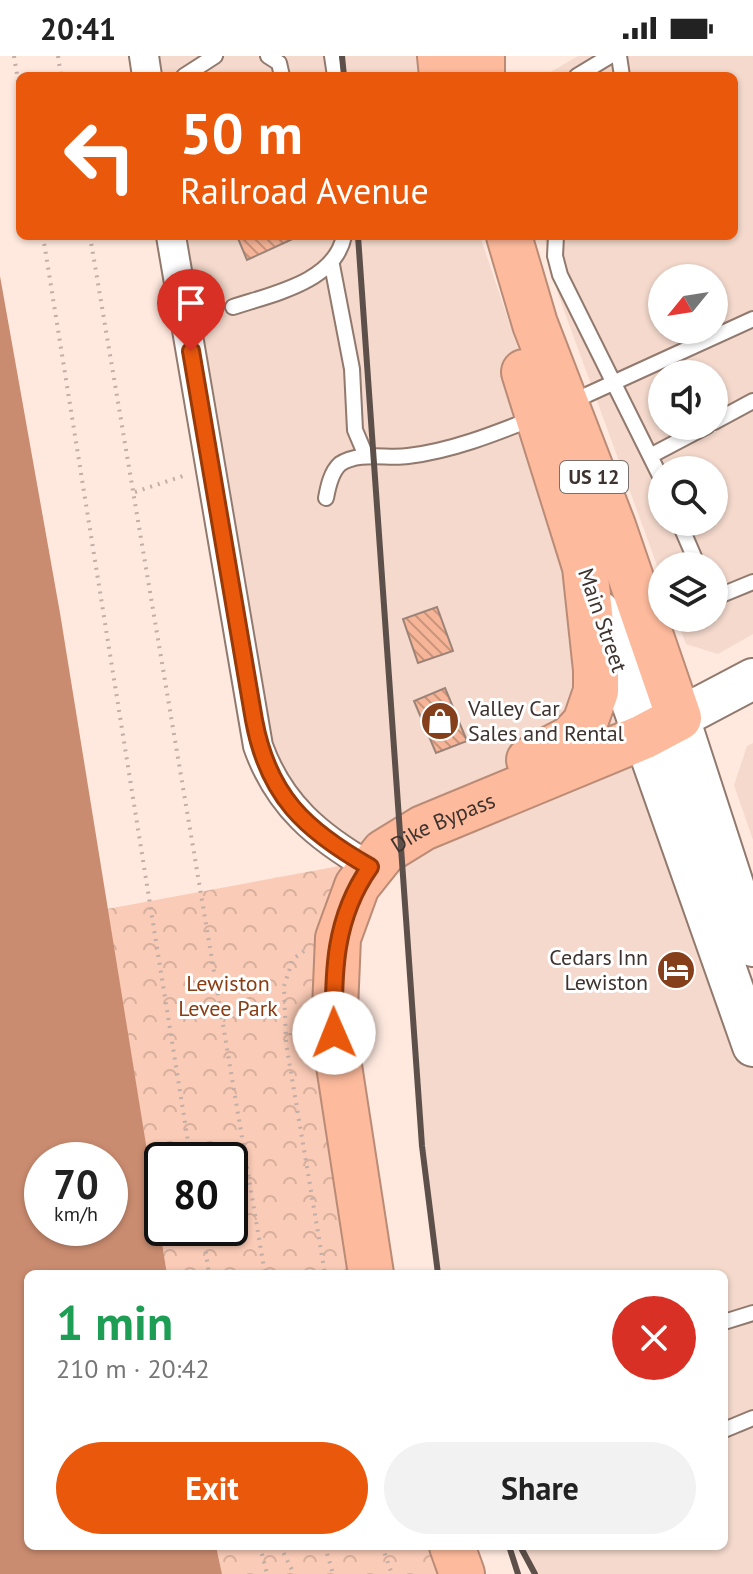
<!DOCTYPE html>
<html lang="en">
<head>
<meta charset="utf-8">
<style>
	:root { --surface:#fff; --page:#f2f2f2; --text:#222; --muted:#767676; --accent:#ea580c }
	body { margin:0; font-family:"PT Sans",sans-serif; background:var(--page); color:var(--text); height:100vh; display:flex; flex-direction:column; font-size:30px; white-space:nowrap }
	* { box-sizing:border-box; margin:0 }
	p { font-size:26px; color:var(--muted) }
	.icon { flex:none; width:44px; height:44px; fill:none; stroke:currentColor; stroke-width:2; stroke-linecap:round; stroke-linejoin:round }
	.map { position:relative; flex:1; overflow:hidden }
	.drawer { position:absolute; left:24px; top:1214px; width:704px; height:280px; display:flex; flex-direction:column; background:var(--surface); border-radius:12px; box-shadow:0 2px 6px #0004 }
	.drawer>* { flex:none }
	.hud { position:absolute; left:16px; top:16px; width:722px; height:168px; border-radius:12px; box-shadow:0 2px 6px #0004; background:#ea580c; color:#fff; overflow:hidden }
	.needle { width:52px; rotate:240deg }
	.buttons { position:absolute; left:648px; top:208px; display:grid; gap:16px }
	.buttons a { display:grid; place-items:center; width:80px; height:80px; border-radius:50%; background:var(--surface); box-shadow:0 2px 6px #0004; font-size:40px }
	.speed { position:absolute; left:24px; top:1086px; display:flex; gap:16px; font-size:40px; font-weight:700; text-align:center }
	.speed>* { display:grid; place-content:center; width:104px; height:104px; border-radius:50%; background:var(--surface); box-shadow:0 2px 6px #0004; line-height:1 }
	.speed small { font-size:20px; font-weight:400 }
	.speed .limit { border:4px solid #111; border-radius:12px; background:#fff; color:#111 }
	.pin { position:absolute; display:grid; place-items:center; width:68px; height:68px; color:#fff; margin:-82px -34px; border-radius:50% 50% 50% 0; rotate:-45deg; box-shadow:0 0 8px #0007 }
	.pin .icon { rotate:45deg }
	.me { position:absolute; width:88px; margin:-44px; rotate:359deg; stroke-linejoin:round; filter:drop-shadow(0 0 6px #0008) }
	.turn { display:flex; align-items:center; gap:28px; height:168px; padding:0 32px; font-size:36px }
	.turn .icon { width:104px; height:104px; stroke-width:2.5 }
	.turn b { display:block; font-size:56px; line-height:68px }
	.round { display:grid; place-items:center; flex:none; width:84px; height:84px; border-radius:42px; background:var(--page) }
	.headline { display:flex; align-items:center; justify-content:space-between; height:136px; padding:0 32px }
	h1 { font-size:48px; font-weight:800; line-height:60px; color:#1e9e55 }
	.button { display:flex; gap:16px; margin-top:auto; padding:16px 32px }
	.button a { flex:1; height:92px; border-radius:48px; background:var(--accent); color:#fff; font-size:32px; font-weight:800; line-height:92px; text-align:center }
	.button a+a { background:var(--page); color:var(--text) }
	.status { display:flex; justify-content:space-between; align-items:center; height:56px; padding:0 40px; background:var(--surface); direction:ltr }
	.status svg { height:22px; fill:currentColor }
	.map>svg:first-child { display:block }
	.built { fill:#f4d9cc; fill-rule:evenodd }
	.park { fill:url(#park-crowns); fill-rule:evenodd }
	.water { fill:#ca8c70; fill-rule:evenodd }
	.building { fill:url(#building-back-hatch); stroke:#9c8378; stroke-width:2 }
	.lines { fill:none; stroke-linecap:round; stroke-linejoin:round }
	.lane-casing { stroke:#91796e; stroke-width:18 }
	.street-casing { stroke:#91796e; stroke-width:32 }
	.secondary-casing { stroke:#91796e; stroke-width:44 }
	.highway-casing { stroke:#ba8b76; stroke-width:48 }
	.path { stroke:#c1aea6; stroke-width:4; stroke-dasharray:2 6; stroke-linecap:butt }
	.lane { stroke:#fff; stroke-width:14 }
	.street { stroke:#fff; stroke-width:28 }
	.secondary { stroke:#fff; stroke-width:40 }
	.highway { stroke:#fdba9c; stroke-width:44 }
	.rail { stroke:#5d504a; stroke-width:6 }
	.route-casing { stroke:#983908; stroke-width:20 }
	.route { stroke:#ea580c; stroke-width:14 }
	.labels { text-anchor:middle; dominant-baseline:central; stroke-width:6; stroke-linejoin:round; paint-order:stroke }
	.shield { fill:#fff; stroke:#78706d; stroke-width:2 }
	.shield-label { font-size:20px; font-weight:bold; fill:#3e332e }
	.street-label { font-size:22px; fill:#3e332e; stroke:#fff }
	.poi-label { font-size:22px; fill:#3e332e; stroke:#fff; text-anchor:start }
	.park-label { font-size:22px; fill:#893d13; stroke:#fff }
</style>
</head>
<body>
<div class="status"><b>20:41</b><svg viewBox="0 0 49 12"><path d="M0 12V9h3v3zM5 12V6h3v6zM10 12V3h3v9zM15 12V0h3v12zM26 1h20v11H26zM47 4h2v5h-2z"/></svg></div>
<div class="map">
<svg width="753" height="1518" viewBox="0 0 753 1518">
	<defs>
		<pattern id="park-crowns" width="20" height="18" patternUnits="userSpaceOnUse" patternTransform="scale(2)"><rect width="20" height="18" fill="#facbb6"/><path d="M2 6a3 3 0 1 1 6 0M12 15a3 3 0 1 1 6 0" fill="none" stroke="#d7af9d"/></pattern>
		<pattern id="building-back-hatch" width="6" height="6" patternUnits="userSpaceOnUse" patternTransform="scale(2)"><rect width="6" height="6" fill="#f6b598"/><path d="M-1 5l2 2M0 0l6 6M5-1l2 2" fill="none" stroke="#c9947c"/></pattern>
	</defs>
	<rect width="100%" height="100%" fill="#ffe9df"/>
	<path class="built" d="M 143,0 L 435,0 L 442,20 L 146,20 Z
		M 578,0 L 753,0 L 753,578 L 718,598 L 686,588 L 676,562 L 714,562 L 714,510 L 662,510 L 662,523 L 558,238 L 544,180 L 734,180 L 734,20 L 544,20 ZM 662,222 L 714,222 L 714,274 L 662,274 ZM 662,318 L 714,318 L 714,370 L 662,370 ZM 662,414 L 714,414 L 714,466 L 662,466 Z
		M 173,180 L 480,180 L 753,990 L 753,1518 L 535,1518 L 520,1490 L 724,1490 L 724,1218 L 440,1218 L 429,1156 L 401,785 L 370,811 L 274,727 Z
		M 753,687 L 753,784 L 734,729 L 747,690 Z"/>
	<path class="park" d="M 361,806 L 341,866 L 371,1218 L 167,1218 L 107,853 ZM 162,1104 L 230,1104 L 230,1172 L 162,1172 Z
		M 216,1490 L 452,1490 L 462,1518 L 222,1518 Z"/>
	<path class="water" d="M 0,220 L 60,557 L 167,1218 L 28,1218 L 28,1490 L 216,1490 L 222,1518 L 0,1518 ZM 42,1104 L 110,1104 L 110,1172 L 42,1172 Z"/>
	<path class="building" d="M 237,180 L 299,180 L 247,204 Z
		M 437,551 L 453,595 L 418,607 L 403,563 Z
		M 445,632 L 467,685 L 436,697 L 414,645 Z"/>
	<g class="lines">
		<defs>
			<path id="lane" d="M 268,0 L 279,7 L 282,20
				M 332,0 L 335,20
				M 619,0 L 622,20
				M 184,20 L 215,0
				M 577,20 L 610,0
				M 556,180 L 555,200 L 560,219 L 662,424
				M 332,209 L 352,313 L 355,374 L 366,400
				M 233,251 C 272,238 335,226 344,180
				M 569,347 L 753,263
				M 714,366 L 753,345
				M 652,399 L 707,370
				M 326,442 C 328,431 331,416 340,408 C 359,395 387,403 408,400 C 451,395 494,378 534,362
				M 679,466 L 698,510
				M 714,542 L 753,526
				M 724,1266 L 753,1257
				M 724,1374 L 753,1362"/>
			<path id="street" d="M 144,0 L 147,20
				M 171,180 L 258,690 C 279,749 318,781 370,811"/>
			<path id="secondary" d="M 600,556 L 753,990
				M 753,623 L 679,662 L 753,890"/>
			<g id="highway">
				<path d="M 440,0 L 442,20"/>
				<path d="M 482,0 L 482,20"/>
				<path d="M 524,316 L 585,511 L 596,614 L 596,635 L 585,667 L 571,682 L 529,704"/>
				<path id="s1" d="M 371,1218 L 334,977 L 338,882 L 357,830 L 384,796 L 423,772 L 643,681 L 679,662 L 613,470 L 535,268 L 509,180"/>
				<path d="M 452,1490 L 462,1518"/>
			</g>
		</defs>
		<use href="#lane" class="lane-casing"/>
		<use href="#street" class="street-casing"/>
		<use href="#secondary" class="secondary-casing"/>
		<use href="#highway" class="highway-casing"/>
		<path class="path" d="M 14,0 L 20,37
			M 58,0 L 61,20
			M 43,180 L 191,1104
			M 90,180 L 265,1218
			M 135,436 L 186,419
			M 304,895 L 293,903 L 284,930 L 286,987 L 325,1218
			M 202,1172 L 209,1218
			M 260,1490 L 267,1518
			M 280,1490 L 294,1518
			M 325,1490 L 333,1518
			M 382,1490 L 392,1518"/>
		<use href="#lane" class="lane"/>
		<use href="#street" class="street"/>
		<use href="#secondary" class="secondary"/>
		<use href="#highway" class="highway"/>
		<path class="rail" d="M 342,0 L 344,20
			M 358,180 L 422,1090 L 438,1218
			M 509,1490 L 518,1518
			M 520,1490 L 535,1518"/>
	</g>
	<g class="lines">
		<defs>
			<path id="route" d="M 191,295 L 254,664 C 268,740 305,774 370,811 C 334,862 333,916 334,977"/>
		</defs>
		<use href="#route" class="route-casing"/>
		<use href="#route" class="route"/>
	</g>
	<defs>
		<symbol id="shop-disc" viewBox="-11 -11 22 22"><circle r="9.5" fill="#853f1a" stroke="#fff"/><path d="M-5-2.5h2.3a2.7 3.5 0 0 1 5.4 0H5L5.5 6h-11ZM-1.5-2.5h3a1.5 2.3 0 0 0-3 0Z" fill="#fff"/></symbol>
		<symbol id="hotel-disc" viewBox="-11 -11 22 22"><circle r="9.5" fill="#853f1a" stroke="#fff"/><path d="M-6-4.5h1.5V1H6V5H4.5V3h-9V5H-6ZM-4 0a1.8 1.8 0 1 1 3.6 0ZM.5 0V-2.5h3Q6-2.5 6 0Z" fill="#fff"/></symbol>
	</defs>
	<g fill-rule="evenodd">
		<use href="#shop-disc" x="418" y="643" width="44" height="44"/>
		<use href="#hotel-disc" x="654" y="892" width="44" height="44"/>
	</g>
	<g class="labels">
		<rect class="shield" x="560" y="405" width="68" height="32" rx="6"/>
		<g class="shield-label">
			<text x="594" y="421">US 12</text>
		</g>
		<g class="street-label">
			<text transform="translate(603 564) rotate(71)">Main Street</text>
			<text stroke="none"><textPath href="#s1" startOffset="504">Dike Bypass</textPath></text>
		</g>
		<g class="poi-label">
			<text x="468" y="652">Valley Car<tspan x="468" dy="25">Sales and Rental</tspan></text>
			<text x="648" y="901" text-anchor="end">Cedars Inn<tspan x="648" dy="25">Lewiston</tspan></text>
		</g>
		<g class="park-label">
			<text x="228" y="927">Lewiston<tspan x="228" dy="25">Levee Park</tspan></text>
		</g>
	</g>
</svg>
<div class="buttons">
<a><svg class="needle" viewBox="-14 -14 28 28"><path d="M0-13l5 13h-10z" fill="#e53935"/><path d="M0 13l5-13h-10z" fill="#767676"/></svg></a>
<a><svg class="icon" aria-label="sound" viewBox="0 0 24 24"><path d="M4 9h4l5-4v14l-5-4H4zM17 9q2 3 0 6"/></svg></a>
<a><svg class="icon" aria-label="search" viewBox="0 0 24 24"><circle cx="10" cy="10" r="6"/><path d="M15 15l6 6"/></svg></a>
<a><svg class="icon" aria-label="layers" viewBox="0 0 24 24"><path d="M12 4l9 5-9 5-9-5zM3 14l9 5 9-5"/></svg></a>
</div>
<div class="speed"><div>70<small>km/h</small></div><div class="limit">80</div></div>
<div class="pin" style="left:191px;top:295px;background:#d93025"><svg class="icon" aria-label="arrive" viewBox="0 0 24 24"><path d="M6 21V4h12l-3 4 3 4H6"/></svg></div>
<svg class="me" style="left:334px;top:977px" viewBox="-20 -20 40 40"><circle r="19" fill="#fff"/><path d="M0-13L10 11 0 6-10 11z" fill="#ea580c"/></svg>
<div class="hud">
<div class="turn"><svg class="icon" aria-label="left" viewBox="0 0 24 24"><path d="M17 20v-9H6M10 6l-5 5 5 5"/></svg><div><b>50 m</b>Railroad Avenue</div></div>
</div>
<section class="drawer">
<div class="headline"><div><h1>1 min</h1><p>210 m · 20:42</p></div><a class="round" style="background:#d93025;color:#fff"><svg class="icon" aria-label="close" viewBox="0 0 24 24"><path d="M6 6l12 12M18 6L6 18"/></svg></a></div>
<div class="button"><a>Exit</a><a>Share</a></div>
</section>
</div>
</body>
</html>
